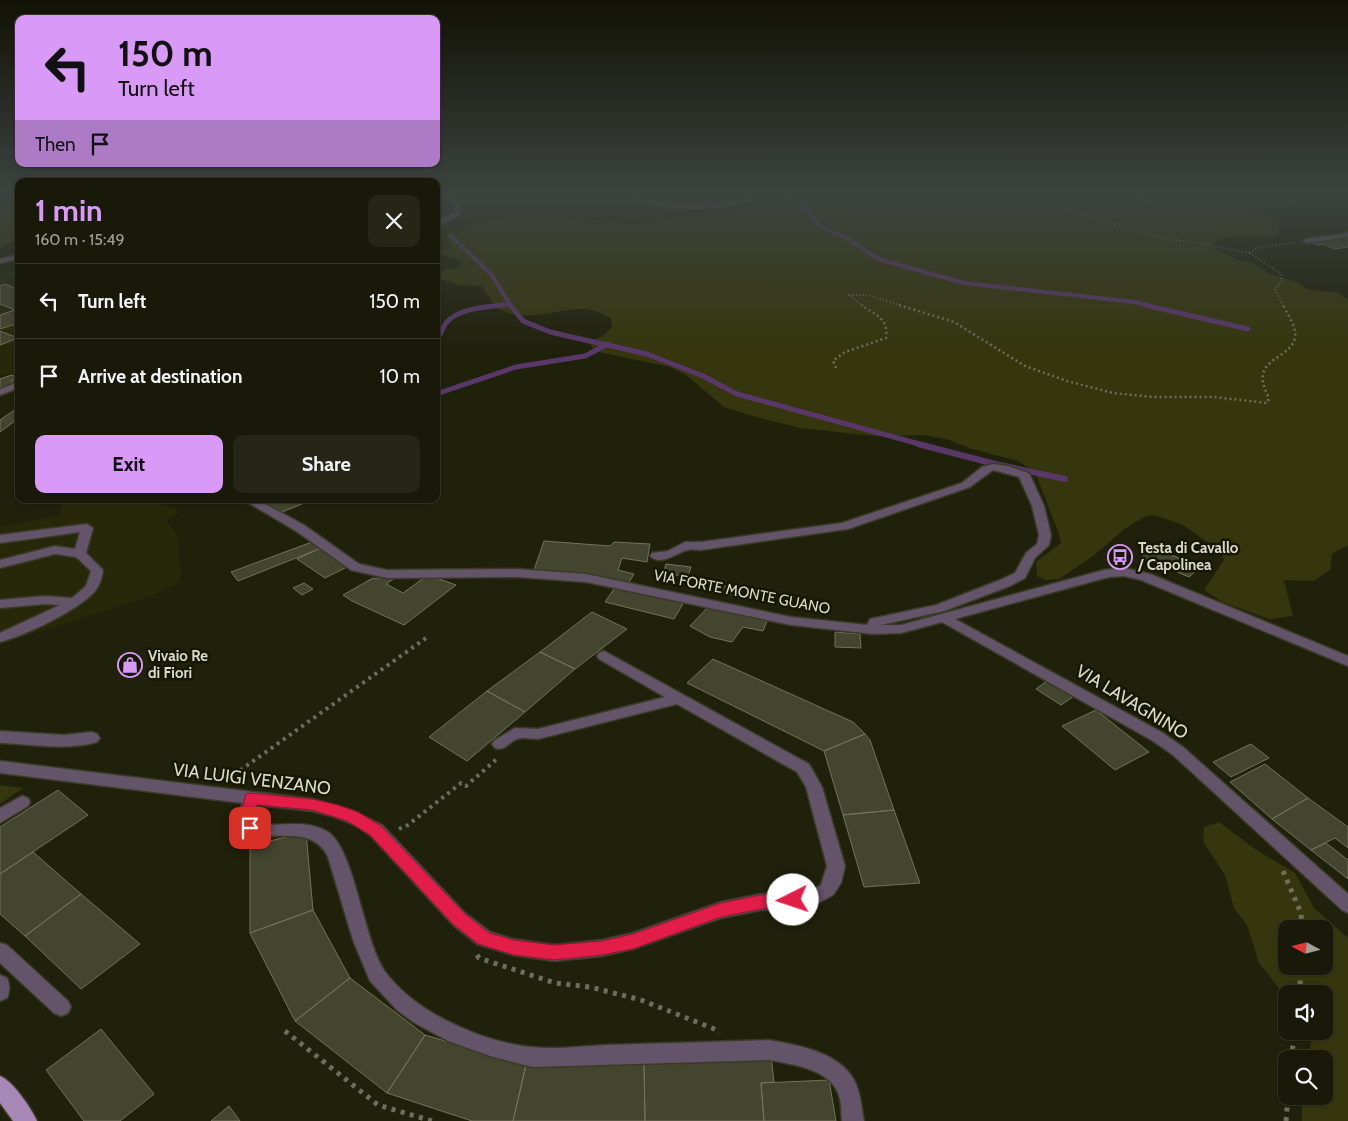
<!DOCTYPE html>
<html lang="en">
<head>
<meta charset="utf-8">
<style>
	:root { --surface:#181908; --page:#252616; --text:#f1f3f6; --muted:#9fa09c; --line:#363829; --accent:#d99af7 }
	body { margin:0; font-family:Cabin,sans-serif; background:var(--page); color:var(--text); height:100vh; display:flex; flex-direction:column; font-size:19px; white-space:nowrap }
	* { box-sizing:border-box; margin:0 }
	p { font-size:16px; color:var(--muted) }
	.icon { flex:none; width:28px; height:28px; fill:none; stroke:currentColor; stroke-width:2; stroke-linecap:round; stroke-linejoin:round }
	.map { position:relative; flex:1; overflow:hidden }
	.details { position:absolute; left:15px; top:178px; width:425px; height:325px; display:flex; flex-direction:column; background:var(--surface); border-radius:10px; box-shadow:0 1px 4px #0004,0 0 0 1px var(--line) }
	.details>* { flex:none }
	.top-card { position:absolute; left:15px; top:15px; width:425px; height:152px; border-radius:10px; box-shadow:0 1px 4px #0004,0 0 0 1px var(--line); background:#d99af7; color:#111; overflow:hidden }
	.needle { width:32px; rotate:277deg }
	.controls { position:absolute; left:1278px; top:920px; display:grid; gap:10px }
	.controls a { display:grid; place-items:center; width:55px; height:55px; border-radius:10px; background:var(--surface); box-shadow:0 1px 4px #0004,0 0 0 1px var(--line); font-size:25px }
	.pin { position:absolute; display:grid; place-items:center; width:42px; height:42px; color:#fff; margin:-21px; border-radius:10px; box-shadow:0 2px 8px #0006 }
	.me { position:absolute; width:55px; margin:-28px; rotate:266deg; stroke-linejoin:round; filter:drop-shadow(0 0 4px #0008) }
	.turn { display:flex; align-items:center; gap:18px; height:105px; padding:0 20px; font-size:22px }
	.turn .icon { width:65px; height:65px; stroke-width:2.5 }
	.turn b { display:block; font-size:35px; line-height:42px }
	.then { display:flex; align-items:center; height:48px; padding:0 20px; background:#0003; gap:10px; font-size:19px }
	.round { display:grid; place-items:center; flex:none; width:52px; height:52px; border-radius:10px; background:var(--page) }
	.summary { display:flex; align-items:center; justify-content:space-between; height:85px; padding:0 20px }
	h1 { font-size:30px; font-weight:700; line-height:38px; color:var(--accent) }
	.primary-button { display:flex; gap:10px; margin-top:auto; padding:10px 20px }
	.primary-button a { flex:1; height:58px; border-radius:10px; background:var(--accent); color:#111; font-size:20px; font-weight:700; line-height:58px; text-align:center }
	.primary-button a+a { background:var(--page); color:var(--text) }
	ul { padding:0; list-style:none }
	li { display:flex; align-items:center; gap:15px; height:75px; padding:0 20px; border-top:1px solid var(--line) }
	li div { flex:1 }
	li b { display:block; font-size:19px }
	li em { font-style:normal }
	.map>svg:first-child { display:block }
	.built { fill:#27280a }
	.green { fill:#35360d; fill-rule:evenodd }
	.lines { fill:none; stroke-linecap:round; stroke-linejoin:round }
	.stream-far2 { stroke:#593869; stroke-width:4 }
	.stream-far1 { stroke:#593869; stroke-width:5 }
	.stream { stroke:#593869; stroke-width:6 }
	.building { fill:#44452e; stroke:#72735a }
	.minor-casing { stroke:#3a3b26; stroke-width:3 }
	.major-casing { stroke:#3a3b26; stroke-width:3 }
	.path-far3 { stroke:#6d6f5c; stroke-width:2; stroke-dasharray:1 2.5; stroke-linecap:butt }
	.path-far2 { stroke:#6d6f5c; stroke-width:2.5; stroke-dasharray:2 3; stroke-linecap:butt }
	.path-far1 { stroke:#6d6f5c; stroke-width:4; stroke-dasharray:3 4.5; stroke-linecap:butt }
	.path { stroke:#6d6f5c; stroke-width:5; stroke-dasharray:4 5.5; stroke-linecap:butt }
	.minor { fill:#63546a; fill-rule:evenodd }
	.major { fill:#a788b6; fill-rule:evenodd }
	.route { fill:#e11d48; stroke:#92132f }
	.labels { text-anchor:middle; dominant-baseline:central; stroke-width:5; stroke-linejoin:round; paint-order:stroke }
	.poi-label { font-size:15px; font-weight:bold; fill:#d8dacc; stroke:#171803; text-anchor:start }
	.street-label { font-size:15px; fill:#d8dacc; stroke:#171803 }
	.near-street-label { font-size:18px; fill:#d8dacc; stroke:#171803 }
</style>
</head>
<body>
<div class="map">
<svg width="1348" height="1121" viewBox="0 0 1348 1121">
	<rect width="100%" height="100%" fill="#20210b"/>
	<path class="built" d="M 436,195 L 778,195 L 731,210 L 700,216 L 663,218 L 636,225 L 467,225 L 457,232 L 451,248 L 437,253 L 436,258 Z
		M 19,268 L 19,374 L 0,375 L 0,275 Z
		M 56,499 L 143,499 L 172,507 L 180,512 L 166,520 L 177,535 L 181,571 L 179,583 L 151,596 L 0,644 L 0,527 L 61,515 L 61,505 Z"/>
	<path class="green" d="M 778,195 L 1295,195 L 1299,199 C 1293,210 1269,206 1258,206 L 1254,207 L 1256,212 L 1280,219 L 1278,224 L 1280,229 L 1277,236 C 1255,238 1230,231 1212,244 L 1212,247 L 1236,259 L 1254,264 L 1269,274 L 1297,282 L 1307,289 L 1338,293 L 1348,300 L 1348,545 L 1332,554 L 1330,570 L 1314,581 L 1284,580 L 1293,616 L 1269,619 L 1222,602 L 1204,590 L 1224,560 L 1220,551 L 1183,525 L 1154,515 L 1144,517 L 1126,528 L 1093,556 L 1059,579 L 1045,580 L 1037,576 L 1036,562 L 1061,543 L 1059,534 L 1035,472 L 1018,461 L 969,448 L 947,439 L 923,435 L 874,436 L 800,428 L 756,417 L 724,407 L 686,375 L 670,367 L 594,351 L 590,342 L 604,335 L 612,327 L 611,318 C 602,314 592,308 582,309 C 557,309 515,326 495,305 C 490,300 486,292 481,286 L 461,285 L 436,278 L 443,271 L 459,267 L 463,261 L 437,253 L 451,248 L 446,233 L 457,232 L 474,222 L 526,213 L 636,225 L 663,218 L 700,216 L 731,210 Z
		M 19,201 L 19,242 L 10,242 L 0,248 L 0,208 Z
		M 0,785 L 23,788 L 0,804 Z
		M 1219,822 L 1255,849 L 1295,873 L 1314,908 L 1348,938 L 1348,1121 L 1302,1121 L 1302,1096 L 1324,1096 L 1324,1059 L 1308,1059 L 1313,1031 L 1324,1031 L 1324,994 L 1286,994 L 1286,997 L 1259,963 L 1247,925 L 1234,908 L 1225,875 L 1203,842 L 1204,827 ZM 1286,929 L 1324,929 L 1324,966 L 1286,966 Z"/>
	<g class="lines">
		<path class="stream-far2" d="M 1142,195 L 1154,206
			M 786,197 L 802,204 L 821,227 L 845,237 L 878,259 L 964,283 L 1134,302 L 1151,306
			M 451,236 L 492,275 L 511,306
			M 493,306 L 509,304"/>
		<path class="stream-far1" d="M 510,305 L 523,321 L 550,332 L 647,354 L 703,376 L 737,394 L 923,445
			M 1145,305 L 1248,329
			M 436,340 C 441,335 442,328 446,323 C 458,308 486,307 503,305
			M 436,394 L 516,367 L 585,356 L 608,344"/>
		<path class="stream" d="M 918,444 L 995,464 L 1065,479"/>
	</g>
	<path class="building" d="M 1348,237 L 1348,247 L 1334,249 L 1324,244 L 1317,245 L 1311,242 Z
		M 5,284 L 16,289 L 19,288 L 19,323 L 0,329 L 0,315 L 15,310 L 0,304 L 0,286 Z
		M 0,331 L 18,338 L 0,345 Z
		M 12,375 L 17,378 L 11,381 L 15,384 L 0,389 L 0,379 Z
		M 16,409 L 19,409 L 19,418 L 0,432 L 0,420 Z
		M 260,499 L 310,499 L 312,500 L 277,514 Z
		M 544,541 L 610,546 L 614,542 L 650,544 L 647,562 L 622,558 L 618,570 L 634,574 L 628,584 L 588,574 L 534,570 Z
		M 312,542 L 321,548 L 238,581 L 231,572 Z
		M 1153,547 L 1200,567 L 1189,577 L 1142,557 Z
		M 321,548 L 330,555 L 349,566 L 325,578 L 297,559 Z
		M 666,564 L 691,567 L 688,576 L 663,574 Z
		M 385,575 L 398,576 L 386,584 L 403,593 L 428,575 L 456,585 L 404,625 L 352,601 L 343,595 L 373,578 L 376,579 Z
		M 304,583 L 313,589 L 302,595 L 293,588 Z
		M 710,584 L 735,587 L 732,595 L 708,592 Z
		M 616,586 L 684,602 L 674,619 L 605,602 Z
		M 708,607 L 768,619 L 763,631 L 743,627 L 732,642 L 710,637 L 690,626 Z
		M 592,612 L 627,629 L 575,669 L 540,652 Z
		M 835,632 L 860,634 L 861,648 L 835,647 Z
		M 540,652 L 575,669 L 525,712 L 487,691 Z
		M 713,659 L 853,722 L 865,734 L 824,751 L 687,683 Z
		M 1048,680 L 1074,696 L 1061,705 L 1036,689 Z
		M 487,691 L 525,712 L 467,761 L 429,737 Z
		M 1096,710 L 1149,752 L 1115,770 L 1062,726 Z
		M 865,734 L 870,740 L 894,810 L 843,815 L 824,751 Z
		M 1251,744 L 1269,758 L 1231,777 L 1213,762 Z
		M 1265,764 L 1308,798 L 1272,819 L 1230,782 Z
		M 58,790 L 88,815 L 0,874 L 0,827 Z
		M 1308,798 L 1348,827 L 1348,848 L 1335,838 L 1311,850 L 1272,819 Z
		M 894,810 L 920,883 L 864,887 L 843,815 Z
		M 306,832 L 313,910 L 250,933 L 250,846 Z
		M 1326,843 L 1348,860 L 1348,879 L 1311,850 Z
		M 33,852 L 81,894 L 25,936 L 0,914 L 0,874 Z
		M 81,894 L 140,944 L 81,989 L 25,936 Z
		M 313,910 L 350,978 L 295,1021 L 250,933 Z
		M 350,978 L 425,1035 L 387,1093 L 295,1021 Z
		M 101,1029 L 154,1094 L 120,1121 L 84,1121 L 46,1070 Z
		M 425,1035 L 526,1065 L 513,1121 L 472,1121 L 387,1093 Z
		M 771,1056 L 774,1082 L 761,1083 L 764,1121 L 645,1121 L 644,1060 Z
		M 644,1060 L 645,1121 L 513,1121 L 526,1065 Z
		M 829,1080 L 836,1121 L 764,1121 L 761,1083 Z
		M 229,1106 L 240,1121 L 211,1121 Z"/>
	<g class="lines">
		<defs>
			<path id="minor" d="M 441,195 L 449,195 L 459,203 L 461,212 L 457,217 L 436,226 L 436,221 L 455,212 L 454,205 Z
				M 626,195 L 635,195 L 658,201 L 694,204 L 731,201 L 754,195 L 763,195 C 737,213 652,213 626,195 Z
				M 1348,233 L 1348,237 L 1307,243 L 1303,241 L 1307,239 Z
				M 19,255 L 19,259 L 0,263 L 0,259 Z
				M 19,382 L 19,388 L 0,395 L 0,389 Z
				M 993,464 L 1008,466 L 1028,473 L 1030,475 L 1044,506 L 1051,535 L 1049,545 L 1035,558 L 1025,578 L 1010,586 L 944,611 L 881,625 L 901,625 L 1104,570 L 1124,568 L 1150,574 L 1348,656 L 1348,666 L 1141,580 L 1124,576 L 1109,577 L 955,619 L 1163,733 L 1183,747 L 1348,894 L 1348,913 L 1342,910 L 1173,755 L 1153,741 L 942,622 L 901,633 L 873,634 L 791,625 L 586,582 L 517,577 L 387,578 L 351,570 L 296,531 L 242,499 L 256,499 L 304,525 L 359,564 L 387,570 L 517,569 L 586,574 L 791,617 L 867,625 L 870,619 L 936,605 L 1000,580 L 1015,573 L 1026,553 L 1037,544 L 1039,535 L 1032,506 L 1019,477 L 993,470 L 970,487 L 848,529 L 701,550 C 697,550 692,549 688,550 C 677,552 661,567 650,556 L 652,553 L 668,551 L 685,542 L 701,542 L 842,523 L 962,483 L 982,467 Z
				M 87,524 L 93,528 L 86,553 L 103,570 C 102,578 100,585 95,591 C 79,610 24,636 0,642 L 0,633 L 60,605 L 45,604 L 0,608 L 0,600 L 45,596 L 72,598 L 86,586 L 91,571 L 76,557 L 55,554 L 0,568 L 0,560 L 55,546 L 75,549 L 80,532 L 0,543 L 0,535 Z
				M 604,651 L 809,764 L 822,787 L 845,866 L 841,883 L 833,895 L 820,902 L 793,908 L 761,910 L 721,918 L 633,949 L 602,956 L 554,961 L 513,955 L 477,944 L 453,925 L 370,835 L 355,825 L 335,817 L 312,811 L 258,805 L 254,821 C 271,831 302,816 328,832 C 354,849 364,940 384,970 C 413,1012 482,1042 531,1047 C 556,1050 582,1046 607,1045 C 661,1043 715,1042 769,1040 C 797,1045 839,1052 854,1080 C 861,1093 861,1107 864,1121 L 842,1121 C 841,1112 842,1102 838,1093 C 829,1069 791,1064 769,1060 L 532,1067 L 493,1057 L 448,1041 L 413,1022 L 397,1010 L 370,981 L 353,940 L 328,857 C 313,824 272,842 244,833 L 238,822 L 242,803 L 0,773 L 0,761 L 312,799 L 351,810 L 382,825 L 465,913 L 490,932 L 513,939 L 554,945 L 602,940 L 633,933 L 721,902 L 761,894 L 793,892 L 816,888 L 821,885 L 827,866 L 806,787 L 797,772 L 677,704 L 538,739 C 532,739 522,737 517,739 C 508,743 505,751 495,748 L 492,744 L 495,740 L 515,728 L 538,729 L 665,697 L 599,659 L 597,656 L 599,653 Z
				M 0,731 L 64,735 L 92,732 L 97,734 L 100,738 L 97,742 C 67,751 31,744 0,743 Z
				M 22,796 L 28,798 L 30,802 L 28,806 L 0,823 L 0,808 Z
				M 0,943 L 7,945 L 68,1001 L 71,1007 L 68,1013 L 61,1016 L 54,1013 L 0,963 Z
				M 0,975 L 7,978 C 10,985 10,991 7,998 L 0,1001 Z"/>
			<path id="major" d="M 0,1076 C 13,1081 31,1108 37,1121 L 13,1121 L 0,1103 Z"/>
		</defs>
		<use href="#minor" class="minor-casing"/>
		<use href="#major" class="major-casing"/>
		<path class="path-far3" d="M 1022,195 L 1167,240 L 1185,241 L 1250,253
			M 863,306 L 849,295 L 868,295 L 903,306
			M 1283,306 L 1275,289 L 1282,281 L 1280,273 L 1250,253 L 1256,248 L 1294,243"/>
		<path class="path-far2" d="M 899,305 L 954,322 L 1025,366 L 1067,381 L 1113,393 L 1153,397 L 1214,397 L 1267,403 L 1269,398 C 1247,357 1289,362 1295,338 C 1297,327 1287,314 1283,305
			M 836,368 L 833,361 L 845,352 L 886,338 C 889,318 875,315 861,305"/>
		<path class="path-far1" d="M 228,779 L 426,638
			M 399,829 L 408,825 L 461,783 L 466,786 L 498,758"/>
		<path class="path" d="M 1283,871 L 1301,913 L 1302,929
			M 477,955 L 479,958 L 555,983 L 590,987 L 641,1000 L 717,1030 L 719,1033
			M 1299,994 L 1302,966
			M 285,1031 L 378,1105 L 432,1121
			M 1291,1059 L 1295,1031
			M 1286,1121 L 1288,1096"/>
		<use href="#minor" class="minor"/>
		<use href="#major" class="major"/>
	</g>
	<linearGradient id="sky" x2="0" y2="1"><stop stop-color="#121206"/><stop offset="0.55" stop-color="#3c433f"/><stop offset="1" stop-color="#3c433f" stop-opacity="0"/></linearGradient>
	<rect width="1348" height="352" fill="url(#sky)"/>
	<path class="route" d="M 251,793 L 312,799 L 338,805 L 358,812 L 381,826 L 465,914 L 489,933 L 514,940 L 554,945 L 602,941 L 633,934 L 721,903 L 761,895 L 793,893 L 799,895 L 801,900 L 799,905 L 761,909 L 721,917 L 633,949 L 602,955 L 554,960 L 514,955 L 478,944 L 453,924 L 370,835 L 347,821 L 312,810 L 257,805 L 253,821 L 257,828 L 255,832 C 246,835 242,830 238,822 L 246,794 Z"/>
	<defs>
		<symbol id="bus-ring" viewBox="-11 -11 22 22"><circle r="9.5" fill="#171803" stroke="#d99af7" stroke-width="1.5"/><path d="M-5-6H5V4H4V6H2V4H-2V6H-4V4H-5ZM-3.5-4V0h7V-4ZM-3.5 1.2v1.5H-2V1.2ZM2 1.2v1.5H3.5V1.2Z" fill="#d99af7"/></symbol>
		<symbol id="shop-ring" viewBox="-11 -11 22 22"><circle r="9.5" fill="#171803" stroke="#d99af7" stroke-width="1.5"/><path d="M-5-2.5h2.3a2.7 3.5 0 0 1 5.4 0H5L5.5 6h-11ZM-1.5-2.5h3a1.5 2.3 0 0 0-3 0Z" fill="#d99af7"/></symbol>
	</defs>
	<g fill-rule="evenodd">
		<use href="#bus-ring" x="1106" y="543" width="28" height="28"/>
		<use href="#shop-ring" x="116" y="651" width="28" height="28"/>
	</g>
	<g class="labels">
		<g class="poi-label">
			<text x="1138" y="548">Testa di Cavallo<tspan x="1138" dy="17">/ Capolinea</tspan></text>
			<text x="148" y="656">Vivaio Re<tspan x="148" dy="17">di Fiori</tspan></text>
		</g>
		<g class="street-label">
			<text transform="translate(742 592) rotate(11)">VIA FORTE MONTE GUANO</text>
		</g>
		<g class="near-street-label">
			<text transform="translate(1132 702) rotate(31)">VIA LAVAGNINO</text>
			<text transform="translate(252 779) rotate(7)">VIA LUIGI VENZANO</text>
		</g>
	</g>
</svg>
<div class="controls">
<a><svg class="needle" viewBox="-14 -14 28 28"><path d="M0-13l5 13h-10z" fill="#e53935"/><path d="M0 13l5-13h-10z" fill="#9fa09c"/></svg></a>
<a><svg class="icon" aria-label="sound" viewBox="0 0 24 24"><path d="M4 9h4l5-4v14l-5-4H4zM17 9q2 3 0 6"/></svg></a>
<a><svg class="icon" aria-label="search" viewBox="0 0 24 24"><circle cx="10" cy="10" r="6"/><path d="M15 15l6 6"/></svg></a>
</div>
<div class="pin" style="left:250px;top:828px;background:#d93025"><svg class="icon" aria-label="arrive" viewBox="0 0 24 24"><path d="M6 21V4h12l-3 4 3 4H6"/></svg></div>
<svg class="me" style="left:793px;top:900px" viewBox="-20 -20 40 40"><circle r="19" fill="#fff"/><path d="M0-13L10 11 0 6-10 11z" fill="#e11d48"/></svg>
<div class="top-card">
<div class="turn"><svg class="icon" aria-label="left" viewBox="0 0 24 24"><path d="M17 20v-9H6M10 6l-5 5 5 5"/></svg><div><b>150 m</b>Turn left</div></div>
<div class="then">Then<svg class="icon" aria-label="arrive" viewBox="0 0 24 24"><path d="M6 21V4h12l-3 4 3 4H6"/></svg></div>
</div>
<section class="details">
<div class="summary"><div><h1>1 min</h1><p>160 m · 15:49</p></div><a class="round"><svg class="icon" aria-label="close" viewBox="0 0 24 24"><path d="M6 6l12 12M18 6L6 18"/></svg></a></div>
<ul>
<li><svg class="icon" aria-label="left" viewBox="0 0 24 24"><path d="M17 20v-9H6M10 6l-5 5 5 5"/></svg><div><b>Turn left</b></div><em>150 m</em></li>
<li><svg class="icon" aria-label="arrive" viewBox="0 0 24 24"><path d="M6 21V4h12l-3 4 3 4H6"/></svg><div><b>Arrive at destination</b></div><em>10 m</em></li>
</ul>
<div class="primary-button"><a>Exit</a><a>Share</a></div>
</section>
</div>
</body>
</html>
